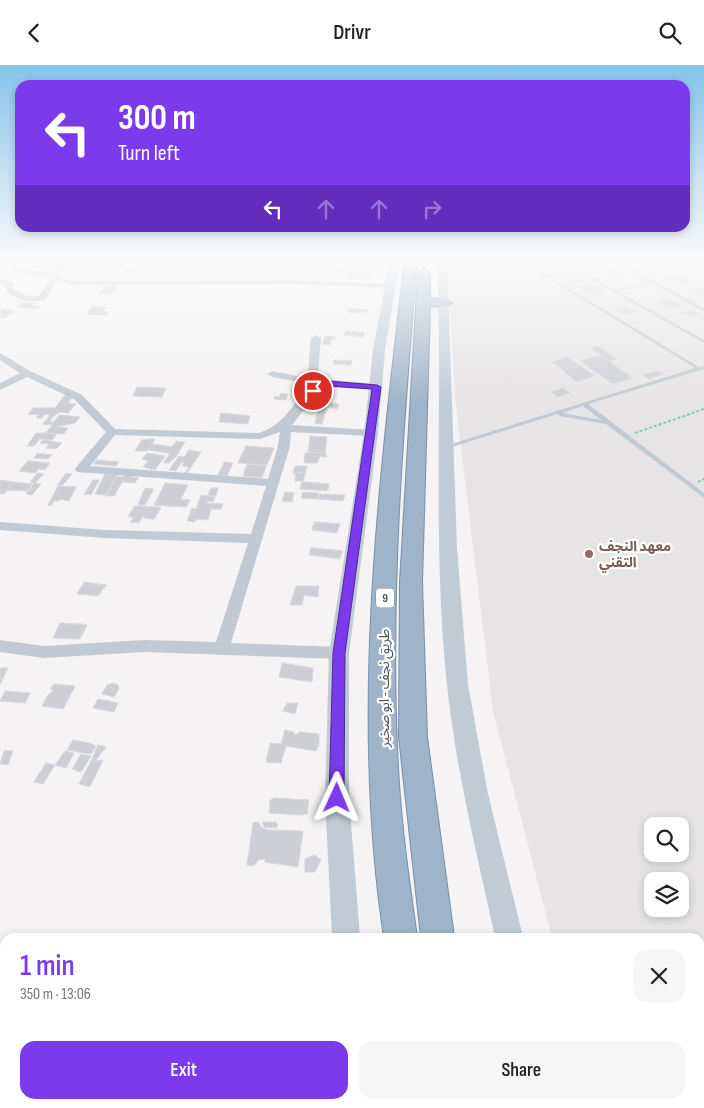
<!DOCTYPE html>
<html lang="en">
<head>
<meta charset="utf-8">
<style>
	:root { --surface:#fff; --page:#f6f6f6; --text:#222; --muted:#767676; --accent:#7c3aed }
	body { margin:0; font-family:"Sofia Sans Condensed","Noto Sans Arabic",sans-serif; background:var(--page); color:var(--text); height:100vh; display:flex; flex-direction:column; font-size:19px; white-space:nowrap }
	* { box-sizing:border-box; margin:0 }
	p { font-size:16px; color:var(--muted) }
	.icon { flex:none; width:28px; height:28px; fill:none; stroke:currentColor; stroke-width:2; stroke-linecap:round; stroke-linejoin:round }
	.map { position:relative; flex:1; overflow:hidden }
	.side { position:absolute; left:0px; top:868px; width:705px; height:176px; display:flex; flex-direction:column; background:var(--surface); border-radius:15px 15px 0 0; box-shadow:0 2px 8px #0003 }
	.side>* { flex:none }
	.hud { position:absolute; left:15px; top:15px; width:675px; height:152px; border-radius:15px; box-shadow:0 2px 8px #0003; background:#7c3aed; color:#fff; overflow:hidden }
	.buttons { position:absolute; left:644px; top:752px; display:grid; gap:10px }
	.buttons a { display:grid; place-items:center; width:45px; height:45px; border-radius:10px; background:var(--surface); box-shadow:0 2px 8px #0003; font-size:25px }
	.pin { position:absolute; display:grid; place-items:center; width:42px; height:42px; color:#fff; margin:-21px; border:2px solid #fff; border-radius:50%; box-shadow:0 1px 5px #0007 }
	.me { position:absolute; width:55px; margin:-28px; rotate:1deg; stroke-linejoin:round; filter:drop-shadow(0 0 4px #0008) }
	.turn { display:flex; align-items:center; gap:18px; height:105px; padding:0 20px; font-size:22px }
	.turn .icon { width:65px; height:65px; stroke-width:2.5 }
	.turn b { display:block; font-size:35px; line-height:42px }
	.lanes { display:flex; align-items:center; height:48px; padding:0 20px; background:#0003; justify-content:center; gap:25px; direction:ltr }
	.lanes .off { opacity:.35 }
	.round { display:grid; place-items:center; flex:none; width:52px; height:52px; border-radius:15px; background:var(--page) }
	.overview { display:flex; align-items:center; justify-content:space-between; height:85px; padding:0 20px }
	h1 { font-size:30px; font-weight:600; line-height:38px; color:var(--accent) }
	.action { display:flex; gap:10px; margin-top:auto; padding:10px 20px }
	.action a { flex:1; height:58px; border-radius:15px; background:var(--accent); color:#fff; font-size:20px; font-weight:600; line-height:58px; text-align:center }
	.action a+a { background:var(--page); color:var(--text) }
	header { display:flex; justify-content:space-between; align-items:center; height:65px; padding:0 20px; background:var(--surface); font-size:22px; font-weight:600 }
	.map>svg:first-child { display:block }
	.education { fill:#e6e4e5; fill-rule:evenodd }
	.building { fill:#cdcfd5; stroke:#d7d9de }
	.lines { fill:none; stroke-linecap:round; stroke-linejoin:round }
	.trunk-casing { stroke:#7690ad; stroke-width:2 }
	.path { stroke:#7ad0a6; stroke-width:2; stroke-dasharray:3 2; stroke-linecap:butt }
	.service { fill:#c1cad2; fill-rule:evenodd }
	.minor { fill:#c1cad2; fill-rule:evenodd }
	.secondary { fill:#c1cbd6; fill-rule:evenodd }
	.trunk { fill:#9fb4c9; fill-rule:evenodd }
	.route { fill:#7c3aed; stroke:#51269a }
	.education-dot { fill:#8d6e63; stroke:#fff; stroke-width:2 }
	.labels { text-anchor:middle; dominant-baseline:central; stroke-width:4.5; stroke-linejoin:round; paint-order:stroke }
	.shield { fill:#fff; stroke:#808990; stroke-width:1 }
	.shield-label { font-size:12px; font-weight:bold; fill:#4a5661 }
	.education-label { font-size:14px; font-weight:bold; fill:#785e54; stroke:#fff; text-anchor:start }
	.street-label { font-size:14px; fill:#4a5661; stroke:#fff }
</style>
</head>
<body>
<header><svg class="icon" aria-label="back" viewBox="0 0 24 24"><path d="M15 5l-7 7 7 7"/></svg>Drivr<svg class="icon" aria-label="search" viewBox="0 0 24 24"><circle cx="10" cy="10" r="6"/><path d="M15 15l6 6"/></svg></header>
<div class="map">
<svg width="704" height="1043" viewBox="0 0 704 1043">
	<rect width="100%" height="100%" fill="#f5f3f3"/>
	<path class="education" d="M 447,194 L 704,194 L 704,1043 L 597,1043 L 596,1039 L 700,1039 L 700,872 L 552,872 L 493,646 L 455,333 ZM 652,761 L 680,761 L 680,789 L 652,789 ZM 652,816 L 680,816 L 680,844 L 652,844 Z"/>
	<path class="building" d="M 587,194 L 599,194 L 609,199 L 599,202 L 581,196 Z
		M 629,194 L 648,194 L 652,196 L 640,199 Z
		M 685,194 L 694,194 L 704,199 L 704,202 L 700,203 L 689,201 L 679,196 Z
		M 316,196 L 339,197 L 338,200 L 314,199 Z
		M 291,198 L 306,199 L 304,202 L 291,201 Z
		M 291,198 L 306,198 L 305,203 L 291,202 Z
		M 143,201 L 141,207 L 123,207 L 125,202 Z
		M 335,201 L 345,202 L 343,207 L 327,206 L 329,202 Z
		M 606,201 L 612,202 L 623,207 L 613,209 L 596,203 Z
		M 566,205 L 572,208 L 556,213 L 554,211 L 561,209 L 554,207 Z
		M 347,207 L 370,208 L 369,213 L 346,213 Z
		M 347,208 L 370,208 L 369,214 L 347,213 Z
		M 677,208 L 695,217 L 686,220 L 676,218 L 664,212 Z
		M 579,212 L 586,216 L 567,219 L 573,216 L 567,215 Z
		M 106,220 L 115,220 L 114,222 L 117,222 L 112,229 L 100,228 Z
		M 593,220 L 607,228 L 597,231 L 581,224 Z
		M 696,222 L 704,224 L 704,231 L 693,227 L 695,226 L 692,223 Z
		M 667,232 L 675,236 L 681,241 L 674,243 L 659,238 L 662,237 L 658,235 Z
		M 23,237 L 35,238 L 32,241 L 40,241 L 37,244 L 17,242 Z
		M 93,241 L 106,242 L 102,247 L 108,247 L 107,250 L 87,249 Z
		M 626,243 L 636,247 L 625,250 L 622,248 L 631,246 L 614,246 Z
		M 1,244 L 14,246 L 5,253 L 0,253 L 2,250 L 0,250 Z
		M 349,244 L 367,244 L 367,247 L 349,248 Z
		M 692,245 L 700,249 L 690,252 L 688,251 L 692,250 L 678,249 Z
		M 346,266 L 364,268 L 363,271 L 344,270 Z
		M 346,266 L 364,268 L 363,272 L 344,270 Z
		M 325,271 L 335,272 L 335,274 L 331,274 L 330,280 L 323,279 Z
		M 597,281 L 617,294 L 609,296 L 591,283 Z
		M 599,291 L 609,296 L 632,313 L 613,319 L 580,296 Z
		M 567,292 L 579,300 L 564,305 L 552,297 Z
		M 334,295 L 352,296 L 351,300 L 334,299 Z
		M 334,295 L 352,296 L 351,300 L 334,299 Z
		M 579,300 L 595,311 L 577,317 L 562,305 Z
		M 658,306 L 664,309 L 649,314 L 643,310 Z
		M 137,322 L 166,323 L 162,332 L 133,331 Z
		M 563,323 L 570,328 L 558,332 L 551,327 Z
		M 281,328 L 288,329 L 286,335 L 274,334 L 275,331 L 279,332 Z
		M 65,330 L 73,331 L 68,338 L 76,339 L 68,348 L 59,347 L 52,353 L 49,357 L 54,357 L 52,360 L 43,359 L 50,350 L 45,349 L 42,353 L 36,353 L 39,350 L 28,349 L 33,343 L 55,343 Z
		M 321,337 L 338,339 L 337,343 L 327,342 L 322,359 L 315,358 Z
		M 321,337 L 339,339 L 337,344 L 327,342 L 322,359 L 315,358 Z
		M 221,348 L 250,351 L 248,359 L 219,357 Z
		M 59,350 L 80,352 L 75,358 L 56,362 L 68,363 L 64,369 L 46,368 Z
		M 36,368 L 46,368 L 56,370 L 52,375 L 40,374 L 34,381 L 27,381 Z
		M 310,371 L 327,372 L 325,388 L 308,387 Z
		M 149,374 L 155,374 L 147,386 L 135,386 L 142,375 Z
		M 43,375 L 62,378 L 56,384 L 46,383 L 49,379 L 40,378 Z
		M 176,376 L 185,377 L 176,392 L 169,398 L 163,398 L 170,389 L 168,388 L 148,385 L 152,379 L 172,382 Z
		M 246,381 L 274,383 L 267,400 L 238,398 Z
		M 189,385 L 201,387 L 187,408 L 185,408 L 189,402 L 182,401 L 184,398 L 182,397 L 176,406 L 169,405 L 179,391 L 184,392 Z
		M 315,387 L 326,388 L 326,392 L 320,391 L 317,398 L 304,398 L 305,388 Z
		M 37,388 L 52,390 L 48,394 L 34,393 Z
		M 147,388 L 165,391 L 155,405 L 143,402 L 148,396 L 142,394 Z
		M 96,395 L 119,397 L 116,401 L 94,399 Z
		M 28,396 L 50,398 L 45,405 L 39,404 L 36,408 L 19,406 Z
		M 224,397 L 233,398 L 227,411 L 218,410 Z
		M 247,399 L 266,401 L 262,413 L 243,411 Z
		M 295,401 L 307,401 L 305,408 L 293,408 Z
		M 38,408 L 44,409 L 35,418 L 30,417 Z
		M 66,408 L 72,409 L 62,421 L 57,420 Z
		M 295,408 L 305,408 L 303,416 L 295,416 Z
		M 105,409 L 117,410 L 106,430 L 95,429 Z
		M 126,409 L 134,410 L 132,412 L 138,413 L 135,418 L 122,417 L 114,431 L 106,431 L 117,411 L 124,412 Z
		M 0,415 L 13,417 L 4,429 L 0,429 Z
		M 93,415 L 99,415 L 91,430 L 84,429 Z
		M 13,417 L 32,419 L 27,426 L 7,425 Z
		M 302,417 L 329,419 L 327,426 L 300,424 Z
		M 303,417 L 329,419 L 328,425 L 300,424 Z
		M 34,418 L 41,419 L 32,430 L 26,429 Z
		M 165,418 L 188,420 L 181,434 L 190,435 L 186,442 L 154,440 Z
		M 58,421 L 76,422 L 69,436 L 60,434 L 59,436 L 54,436 L 52,440 L 48,440 Z
		M 145,423 L 154,424 L 145,440 L 138,440 Z
		M 211,423 L 218,423 L 216,431 L 208,430 Z
		M 285,427 L 294,428 L 292,437 L 282,436 Z
		M 285,427 L 293,428 L 291,436 L 282,436 Z
		M 303,427 L 319,428 L 317,434 L 301,433 Z
		M 320,429 L 345,430 L 343,436 L 318,434 Z
		M 201,430 L 215,432 L 213,437 L 207,436 L 206,438 L 223,439 L 221,444 L 211,444 L 208,455 L 195,454 L 195,457 L 187,456 L 192,443 L 196,444 Z
		M 134,441 L 160,442 L 154,454 L 144,453 L 144,450 L 139,458 L 130,457 L 134,452 L 128,452 Z
		M 135,441 L 161,443 L 154,454 L 143,452 L 138,458 L 131,457 L 134,452 L 129,451 Z
		M 314,457 L 340,459 L 337,468 L 312,465 Z
		M 314,457 L 340,459 L 337,467 L 312,464 Z
		M 311,483 L 342,486 L 339,493 L 309,489 Z
		M 311,483 L 343,486 L 340,494 L 309,490 Z
		M 84,517 L 106,520 L 99,530 L 77,529 Z
		M 82,520 L 103,521 L 104,522 L 98,531 L 78,529 Z
		M 296,521 L 319,521 L 318,532 L 304,530 L 302,540 L 290,540 Z
		M 60,558 L 87,560 L 80,574 L 53,573 Z
		M 63,559 L 84,559 L 80,574 L 59,572 L 57,568 Z
		M 282,598 L 313,603 L 312,617 L 279,612 Z
		M 0,603 L 8,603 L 0,619 Z
		M 113,618 L 118,620 L 119,624 L 114,632 L 102,629 L 107,620 Z
		M 54,619 L 75,621 L 63,644 L 42,641 L 47,631 L 54,625 L 50,624 Z
		M 5,626 L 30,628 L 25,638 L 0,636 Z
		M 98,634 L 118,638 L 114,647 L 93,643 Z
		M 287,638 L 298,638 L 295,649 L 283,646 Z
		M 285,665 L 293,667 L 295,670 L 300,667 L 319,669 L 319,680 L 316,686 L 286,681 L 281,698 L 266,697 L 270,678 L 281,679 Z
		M 73,675 L 89,678 L 96,681 L 91,689 L 67,685 Z
		M 98,680 L 106,682 L 96,695 L 91,696 Z
		M 4,686 L 13,686 L 8,700 L 0,699 Z
		M 65,686 L 74,688 L 66,703 L 55,700 Z
		M 81,689 L 91,691 L 81,707 L 72,704 Z
		M 103,695 L 90,722 L 79,719 L 91,696 Z
		M 46,698 L 55,700 L 43,719 L 34,717 Z
		M 275,733 L 309,735 L 307,749 L 300,750 L 269,748 L 270,735 Z
		M 259,757 L 261,762 L 268,765 L 303,766 L 298,802 L 265,797 L 265,794 L 258,795 L 254,801 L 247,800 L 253,758 Z
		M 262,757 L 276,757 L 278,760 L 276,763 L 264,762 Z
		M 315,790 L 321,795 L 315,807 L 305,807 L 305,794 Z"/>
	<g class="lines">
		<defs>
			<path id="trunk" d="M 405,194 L 417,194 C 403,363 389,533 398,703 C 401,760 409,816 417,872 L 384,872 C 350,648 379,418 405,194 Z
				M 424,204 L 430,208 L 430,233 L 445,234 L 452,238 L 445,242 L 430,241 L 422,517 L 427,672 L 454,872 L 421,872 L 399,672 L 400,517 L 418,208 Z
				M 406,1039 L 444,1039 L 445,1041 L 445,1039 L 483,1039 L 483,1043 L 407,1043 Z"/>
		</defs>
		<use href="#trunk" class="trunk-casing"/>
		<path class="path" d="M 635,368 L 704,344
			M 698,417 L 704,414"/>
		<path class="service" d="M 516,194 L 521,194 L 532,201 L 555,195 L 554,194 L 560,194 L 615,225 L 649,217 L 609,194 L 614,194 L 635,206 L 666,198 L 666,200 L 638,207 L 704,243 L 704,246 L 702,246 L 652,218 L 618,227 L 704,275 L 704,278 L 597,218 L 572,225 L 699,302 L 704,301 L 704,304 L 701,305 L 588,339 L 704,428 L 704,433 L 606,359 L 560,351 L 557,349 L 449,383 L 445,383 L 445,381 L 695,303 ZM 558,196 L 594,217 L 570,224 L 534,202 ZM 583,341 L 601,355 L 562,348 Z"/>
		<path class="minor" d="M 0,194 L 6,194 L 21,203 L 53,209 L 63,194 L 71,194 L 60,211 L 72,216 L 292,215 L 390,219 L 394,221 L 390,223 L 292,219 L 71,220 L 57,215 L 45,235 C 31,238 18,236 7,227 L 6,221 L 0,218 L 0,213 L 13,218 L 14,224 C 22,230 29,232 39,231 L 51,213 L 16,207 L 0,197 Z
			M 316,270 L 321,273 L 318,308 L 312,313 L 377,319 L 382,322 L 377,325 L 329,322 L 317,328 L 292,360 L 371,365 L 376,368 L 371,371 L 291,367 L 290,381 L 231,578 L 339,582 L 344,584 L 347,588 L 344,592 L 339,594 L 145,587 L 44,593 L 0,587 L 0,575 L 44,581 L 145,575 L 216,577 L 248,478 L 105,473 L 0,465 L 0,457 L 105,465 L 251,469 L 266,421 L 77,407 L 75,404 L 77,401 L 106,367 L 74,334 L 27,312 L 0,325 L 0,318 L 20,308 L 0,295 L 0,288 L 30,306 L 82,330 L 115,364 L 259,368 C 291,357 293,331 317,320 L 272,312 L 267,309 L 272,306 L 302,312 L 308,307 L 311,273 ZM 280,367 L 278,381 L 268,414 L 90,401 L 115,370 L 260,374 Z"/>
		<path class="secondary" d="M 390,194 L 400,194 L 385,285 L 378,368 L 349,588 L 349,733 L 360,872 L 332,872 L 325,733 L 329,588 L 364,368 L 373,285 Z
			M 437,194 L 447,194 L 457,483 L 468,620 L 488,729 L 523,872 L 495,872 C 477,789 456,705 447,620 C 432,479 443,336 437,194 Z
			M 349,1039 L 381,1039 L 381,1043 L 349,1043 Z
			M 533,1039 L 565,1039 L 566,1043 L 534,1043 Z"/>
		<use href="#trunk" class="trunk"/>
	</g>
	<linearGradient id="sky" x2="0" y2="1"><stop stop-color="#85c3ea"/><stop offset="0.57" stop-color="#fafafa"/><stop offset="1" stop-color="#fafafa" stop-opacity="0"/></linearGradient>
	<rect width="704" height="340" fill="url(#sky)"/>
	<path class="route" d="M 328,316 L 377,320 L 381,322 L 345,588 L 344,733 L 342,738 L 337,740 L 332,738 L 329,733 L 333,588 L 372,324 L 329,321 L 313,328 L 308,326 Z"/>
	<circle class="education-dot" cx="589" cy="489" r="5"/>
	<g class="labels">
		<rect class="shield" x="376" y="523.5" width="18" height="19" rx="4"/>
		<g class="shield-label">
			<text x="385" y="533">9</text>
		</g>
		<g class="education-label">
			<text x="599" y="481">معهد النجف<tspan x="599" dy="16">التقني</tspan></text>
		</g>
		<g class="street-label">
			<text transform="translate(384 623) rotate(-90)">طريق نجف - ابو صخير</text>
		</g>
	</g>
</svg>
<div class="buttons">
<a><svg class="icon" aria-label="search" viewBox="0 0 24 24"><circle cx="10" cy="10" r="6"/><path d="M15 15l6 6"/></svg></a>
<a><svg class="icon" aria-label="layers" viewBox="0 0 24 24"><path d="M12 4l9 5-9 5-9-5zM3 14l9 5 9-5"/></svg></a>
</div>
<div class="pin" style="left:313px;top:326px;background:#d93025"><svg class="icon" aria-label="arrive" viewBox="0 0 24 24"><path d="M6 21V4h12l-3 4 3 4H6"/></svg></div>
<svg class="me" style="left:337px;top:733px" viewBox="-20 -20 40 40"><path d="M0-17L14 15 0 8-14 15z" fill="#7c3aed" stroke="#fff" stroke-width="4"/></svg>
<div class="hud">
<div class="turn"><svg class="icon" aria-label="left" viewBox="0 0 24 24"><path d="M17 20v-9H6M10 6l-5 5 5 5"/></svg><div><b>300 m</b>Turn left</div></div>
<div class="lanes"><svg class="icon" aria-label="left" viewBox="0 0 24 24"><path d="M17 20v-9H6M10 6l-5 5 5 5"/></svg><svg class="icon off" aria-label="ahead" viewBox="0 0 24 24"><path d="M12 20V5M6 11l6-6 6 6"/></svg><svg class="icon off" aria-label="ahead" viewBox="0 0 24 24"><path d="M12 20V5M6 11l6-6 6 6"/></svg><svg class="icon off" aria-label="right" viewBox="0 0 24 24"><path d="M7 20v-9h11M14 6l5 5-5 5"/></svg></div>
</div>
<section class="side">
<div class="overview"><div><h1>1 min</h1><p>350 m · 13:06</p></div><a class="round"><svg class="icon" aria-label="close" viewBox="0 0 24 24"><path d="M6 6l12 12M18 6L6 18"/></svg></a></div>
<div class="action"><a>Exit</a><a>Share</a></div>
</section>
</div>
</body>
</html>
